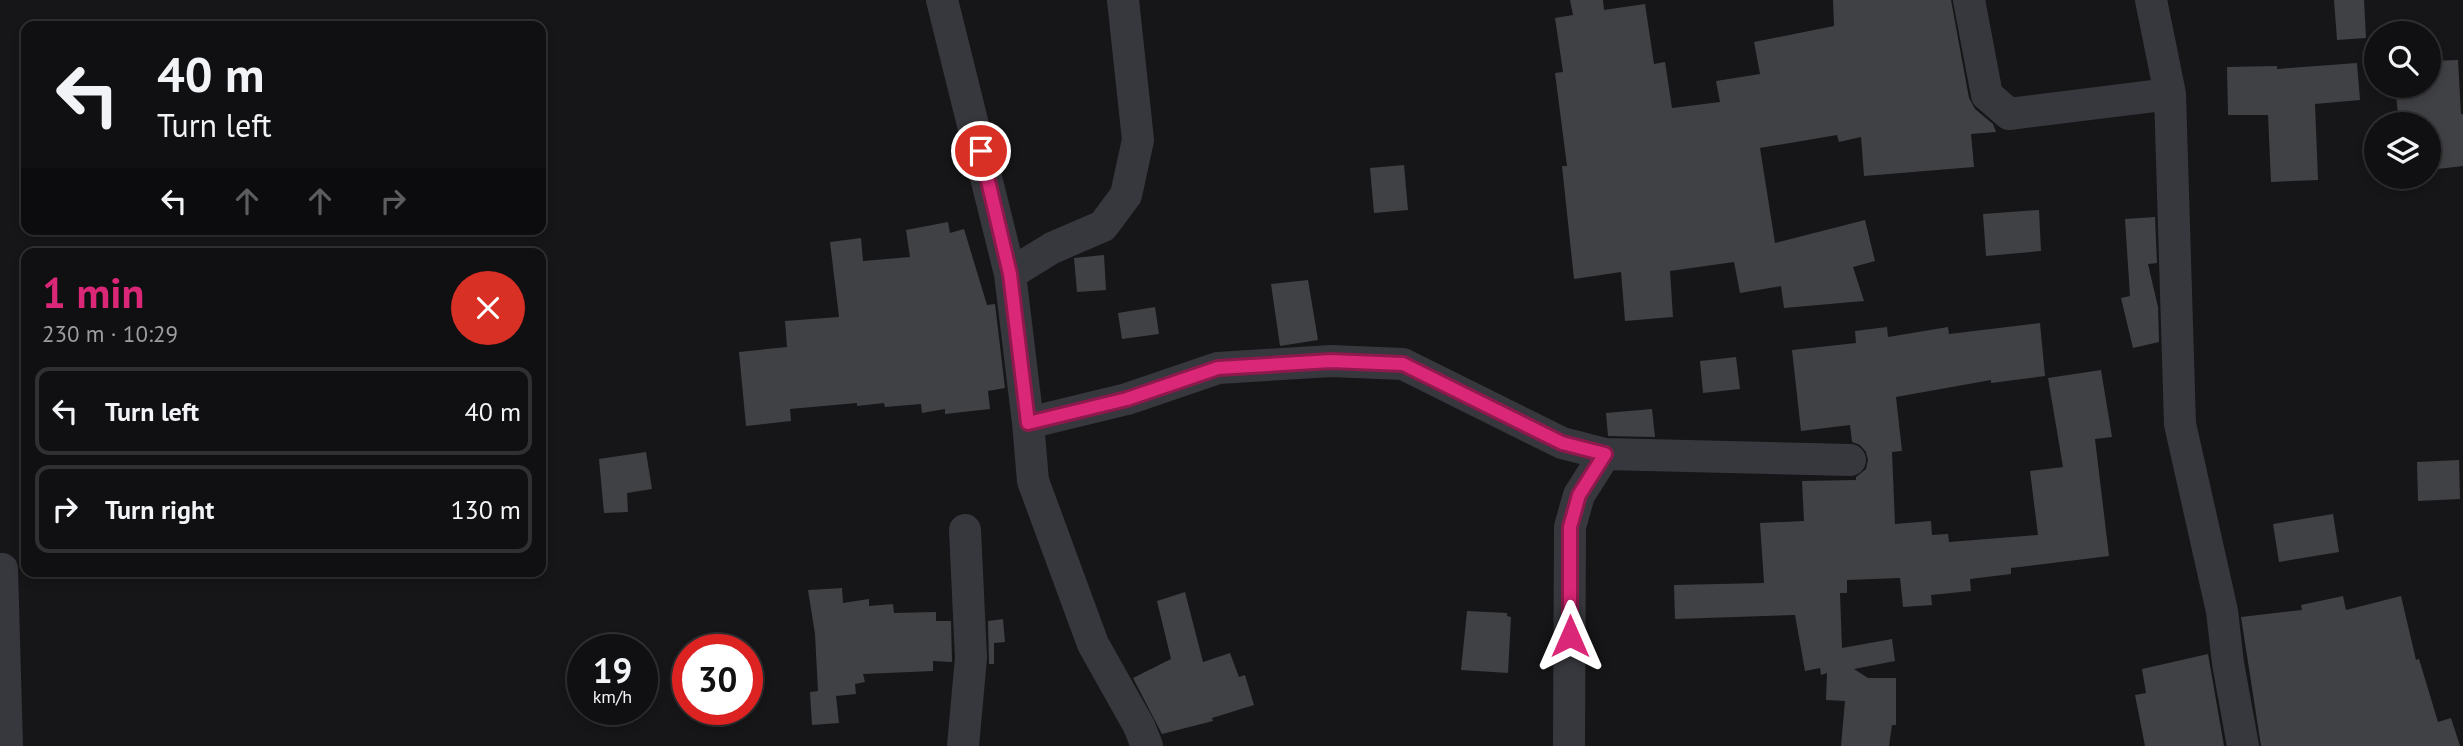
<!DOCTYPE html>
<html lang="en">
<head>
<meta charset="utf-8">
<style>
	:root { --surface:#101012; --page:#19191b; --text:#f1f3f6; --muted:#9c9d9f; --line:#303032; --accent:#db2777 }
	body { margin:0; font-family:"PT Sans",sans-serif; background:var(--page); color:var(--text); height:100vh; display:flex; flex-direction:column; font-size:26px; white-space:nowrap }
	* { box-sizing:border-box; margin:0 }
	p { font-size:23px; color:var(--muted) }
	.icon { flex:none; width:38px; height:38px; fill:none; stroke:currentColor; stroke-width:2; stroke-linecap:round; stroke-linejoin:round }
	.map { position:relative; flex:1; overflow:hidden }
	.drawer { position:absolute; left:21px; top:248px; width:525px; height:329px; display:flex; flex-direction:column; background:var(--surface); border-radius:14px; box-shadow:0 4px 10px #0003,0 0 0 2px var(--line) }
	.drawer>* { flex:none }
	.top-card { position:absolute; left:21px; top:21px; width:525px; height:214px; border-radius:14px; box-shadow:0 4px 10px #0003,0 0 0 2px var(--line); background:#101012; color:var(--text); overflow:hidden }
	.controls { position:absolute; left:2364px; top:21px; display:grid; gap:14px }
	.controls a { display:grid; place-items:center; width:77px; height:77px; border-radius:50%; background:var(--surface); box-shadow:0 4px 10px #0003,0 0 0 2px var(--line); font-size:35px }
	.speed { position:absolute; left:567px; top:634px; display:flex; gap:14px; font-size:35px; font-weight:700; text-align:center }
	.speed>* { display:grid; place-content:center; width:91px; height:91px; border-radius:50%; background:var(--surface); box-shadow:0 4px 10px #0003,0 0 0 2px var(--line); line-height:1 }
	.speed small { font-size:18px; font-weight:400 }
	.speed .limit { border:10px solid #d22; background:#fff; color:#111 }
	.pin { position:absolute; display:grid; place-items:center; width:60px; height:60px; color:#fff; margin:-30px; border:4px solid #fff; border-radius:50%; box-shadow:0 2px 7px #0007 }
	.me { position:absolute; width:77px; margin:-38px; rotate:0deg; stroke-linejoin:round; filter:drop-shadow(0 0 5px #0008) }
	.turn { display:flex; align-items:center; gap:24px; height:147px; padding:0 21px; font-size:32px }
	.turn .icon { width:91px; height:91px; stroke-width:2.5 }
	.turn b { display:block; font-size:49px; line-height:60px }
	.lanes { display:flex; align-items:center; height:66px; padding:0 21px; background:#0003; justify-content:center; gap:35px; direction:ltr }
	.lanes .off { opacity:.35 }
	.round { display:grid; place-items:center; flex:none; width:74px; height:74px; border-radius:37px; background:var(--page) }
	.overview { display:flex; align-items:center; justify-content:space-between; height:119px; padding:0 21px }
	h1 { font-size:42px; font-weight:700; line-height:52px; color:var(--accent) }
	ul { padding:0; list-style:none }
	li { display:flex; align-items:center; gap:21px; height:88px; margin:0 14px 10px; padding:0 7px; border:4px solid var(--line); border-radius:14px }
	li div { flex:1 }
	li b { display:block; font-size:26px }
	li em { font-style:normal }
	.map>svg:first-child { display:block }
	.building { fill:#404145 }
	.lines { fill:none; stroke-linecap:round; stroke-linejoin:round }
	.street { stroke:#37383d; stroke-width:32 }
	.route-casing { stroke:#8e194d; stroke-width:18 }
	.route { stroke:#db2777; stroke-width:12 }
</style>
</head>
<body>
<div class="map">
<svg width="2463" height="746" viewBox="0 0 2463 746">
	<rect width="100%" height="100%" fill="#161618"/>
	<path class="building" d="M 1570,0 L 1603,0 L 1604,10 L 1645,4 L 1654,64 L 1665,62 L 1672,108 L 1720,102 L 1716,81 L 1760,74 L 1754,42 L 1834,26 L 1833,0 L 1951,0 L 1969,98 L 1975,109 L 1993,124 L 1996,132 L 1971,134 L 1974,167 L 1864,176 L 1861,137 L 1839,142 L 1837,135 L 1760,148 L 1775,243 L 1865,220 L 1875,261 L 1853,267 L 1864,301 L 1784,308 L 1781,286 L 1740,293 L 1734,262 L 1670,271 L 1673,317 L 1625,321 L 1621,272 L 1574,279 L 1562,166 L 1567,166 L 1555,73 L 1563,72 L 1555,18 L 1573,15 Z
		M 2334,0 L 2364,0 L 2366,38 L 2337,40 Z
		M 2458,60 L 2461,114 L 2463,114 L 2463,166 L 2429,170 L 2429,124 L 2399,124 L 2395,86 L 2429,86 L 2429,61 Z
		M 2357,63 L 2360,100 L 2315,104 L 2318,180 L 2271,182 L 2268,115 L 2228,115 L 2227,67 L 2277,66 L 2277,69 Z
		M 1404,165 L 1408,210 L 1374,213 L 1370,168 Z
		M 2039,210 L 2041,251 L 1986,256 L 1983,214 Z
		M 2155,217 L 2157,263 L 2148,264 L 2158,307 L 2159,342 L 2133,348 L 2121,298 L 2130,296 L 2125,219 Z
		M 948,222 L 950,233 L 964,229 L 987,305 L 995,304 L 1005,388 L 988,391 L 990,409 L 945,414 L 945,409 L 922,413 L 921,404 L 885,407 L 884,403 L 857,406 L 857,403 L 790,409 L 791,421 L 746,426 L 739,352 L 787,347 L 785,321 L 839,317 L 830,242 L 861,238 L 863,261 L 910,257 L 906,230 Z
		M 1104,255 L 1106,290 L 1077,292 L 1074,258 Z
		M 1308,280 L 1318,340 L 1280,346 L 1271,284 Z
		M 1155,307 L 1159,334 L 1122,339 L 1118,313 Z
		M 2040,323 L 2045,376 L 1991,383 L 1991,380 L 1896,397 L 1902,451 L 1892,452 L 1895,524 L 1931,521 L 1932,535 L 1948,534 L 1949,542 L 2038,535 L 2030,471 L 2063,467 L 2048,378 L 2101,370 L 2112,437 L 2095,439 L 2109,556 L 2011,568 L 2011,574 L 1970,579 L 1971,591 L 1931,595 L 1932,605 L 1903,607 L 1900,578 L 1847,580 L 1847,593 L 1840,593 L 1842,648 L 1892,639 L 1895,661 L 1854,669 L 1868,678 L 1896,678 L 1896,725 L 1892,725 L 1889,746 L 1841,746 L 1845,701 L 1826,700 L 1827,673 L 1821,675 L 1820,668 L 1805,671 L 1795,615 L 1675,619 L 1674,585 L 1764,583 L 1760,523 L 1804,521 L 1802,481 L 1856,480 L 1856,477 L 1866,469 L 1868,460 L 1866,452 L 1860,445 L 1852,442 L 1850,425 L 1801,431 L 1792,350 L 1856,343 L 1855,331 L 1887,327 L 1888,337 L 1948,327 L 1949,334 Z
		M 1736,357 L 1740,389 L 1703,393 L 1700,361 Z
		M 1652,409 L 1655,437 L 1608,436 L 1606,413 Z
		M 646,452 L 652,489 L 627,493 L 628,512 L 604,513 L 599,459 Z
		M 2459,460 L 2460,499 L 2418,501 L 2417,462 Z
		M 2333,514 L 2339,552 L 2279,562 L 2273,524 Z
		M 842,588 L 843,603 L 869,599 L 869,606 L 893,604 L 894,613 L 936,612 L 936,621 L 951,621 L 952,662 L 933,661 L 933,671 L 863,674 L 865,682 L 855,684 L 856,694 L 836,696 L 839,723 L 812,725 L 810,692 L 818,691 L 815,634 L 808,590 Z
		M 1185,592 L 1203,662 L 1230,653 L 1239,677 L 1245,675 L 1254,705 L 1212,718 L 1213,721 L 1162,734 L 1133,678 L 1171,659 L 1157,601 Z
		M 2343,596 L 2346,610 L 2401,596 L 2416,660 L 2419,659 L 2438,722 L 2451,718 L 2460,746 L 2261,746 L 2241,617 L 2302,610 L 2301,605 Z
		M 1467,611 L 1507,613 L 1507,616 L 1511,617 L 1508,673 L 1461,670 Z
		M 1003,619 L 1005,642 L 994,643 L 994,664 L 989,664 L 988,621 Z
		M 2208,654 L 2224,746 L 2145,746 L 2135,695 L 2146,693 L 2142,669 Z"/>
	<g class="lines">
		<path class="street" d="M 942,0 L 1010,274 L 1028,423 L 1033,481 L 1093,644 L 1139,726 L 1147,746
			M 1969,0 L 1987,95 L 2009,114 L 2170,94
			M 2151,0 L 2170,94 L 2180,424 L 2222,611 L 2228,663 L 2243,746
			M 1010,274 L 1052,248 L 1103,226 L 1126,195 L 1138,140 L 1123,0
			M 1028,423 L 1127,399 L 1218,368 L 1331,361 L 1403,364 L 1562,443 L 1605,454 L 1850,460
			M 2,569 L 7,746
			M 963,746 L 971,658 L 965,530
			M 1569,746 L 1570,527 L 1579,495 L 1605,454"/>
	</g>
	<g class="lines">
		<defs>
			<path id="route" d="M 981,151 L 1010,274 L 1028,423 L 1127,399 L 1218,368 L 1331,361 L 1403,364 L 1562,443 L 1605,454 L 1579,495 L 1570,527 L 1570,636"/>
		</defs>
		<use href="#route" class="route-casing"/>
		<use href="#route" class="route"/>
	</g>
</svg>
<div class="controls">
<a><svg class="icon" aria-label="search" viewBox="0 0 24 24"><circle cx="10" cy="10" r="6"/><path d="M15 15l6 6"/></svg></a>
<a><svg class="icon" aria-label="layers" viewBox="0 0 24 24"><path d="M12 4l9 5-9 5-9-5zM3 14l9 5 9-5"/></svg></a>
</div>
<div class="speed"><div>19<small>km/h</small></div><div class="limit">30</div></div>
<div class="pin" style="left:981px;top:151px;background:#d93025"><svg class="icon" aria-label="arrive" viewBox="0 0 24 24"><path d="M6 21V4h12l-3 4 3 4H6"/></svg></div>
<svg class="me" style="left:1570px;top:636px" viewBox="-20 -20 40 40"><path d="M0-17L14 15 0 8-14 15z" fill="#db2777" stroke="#fff" stroke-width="4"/></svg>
<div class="top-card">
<div class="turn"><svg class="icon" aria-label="left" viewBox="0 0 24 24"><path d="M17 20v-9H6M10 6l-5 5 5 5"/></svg><div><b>40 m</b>Turn left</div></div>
<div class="lanes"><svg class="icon" aria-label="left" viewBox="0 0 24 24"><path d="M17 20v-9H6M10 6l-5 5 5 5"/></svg><svg class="icon off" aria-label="ahead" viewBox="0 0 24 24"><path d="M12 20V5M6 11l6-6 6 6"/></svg><svg class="icon off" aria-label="ahead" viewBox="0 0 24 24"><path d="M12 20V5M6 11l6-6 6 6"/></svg><svg class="icon off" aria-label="right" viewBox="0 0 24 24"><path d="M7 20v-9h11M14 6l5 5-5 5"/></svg></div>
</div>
<section class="drawer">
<div class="overview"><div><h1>1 min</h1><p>230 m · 10:29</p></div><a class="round" style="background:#d93025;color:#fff"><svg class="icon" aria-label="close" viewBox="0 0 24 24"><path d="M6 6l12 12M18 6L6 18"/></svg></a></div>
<ul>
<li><svg class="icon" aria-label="left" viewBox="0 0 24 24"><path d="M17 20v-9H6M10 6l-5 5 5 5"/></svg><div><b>Turn left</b></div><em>40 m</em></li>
<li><svg class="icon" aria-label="right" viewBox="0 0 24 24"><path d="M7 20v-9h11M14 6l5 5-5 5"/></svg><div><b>Turn right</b></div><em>130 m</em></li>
</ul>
</section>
</div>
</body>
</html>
